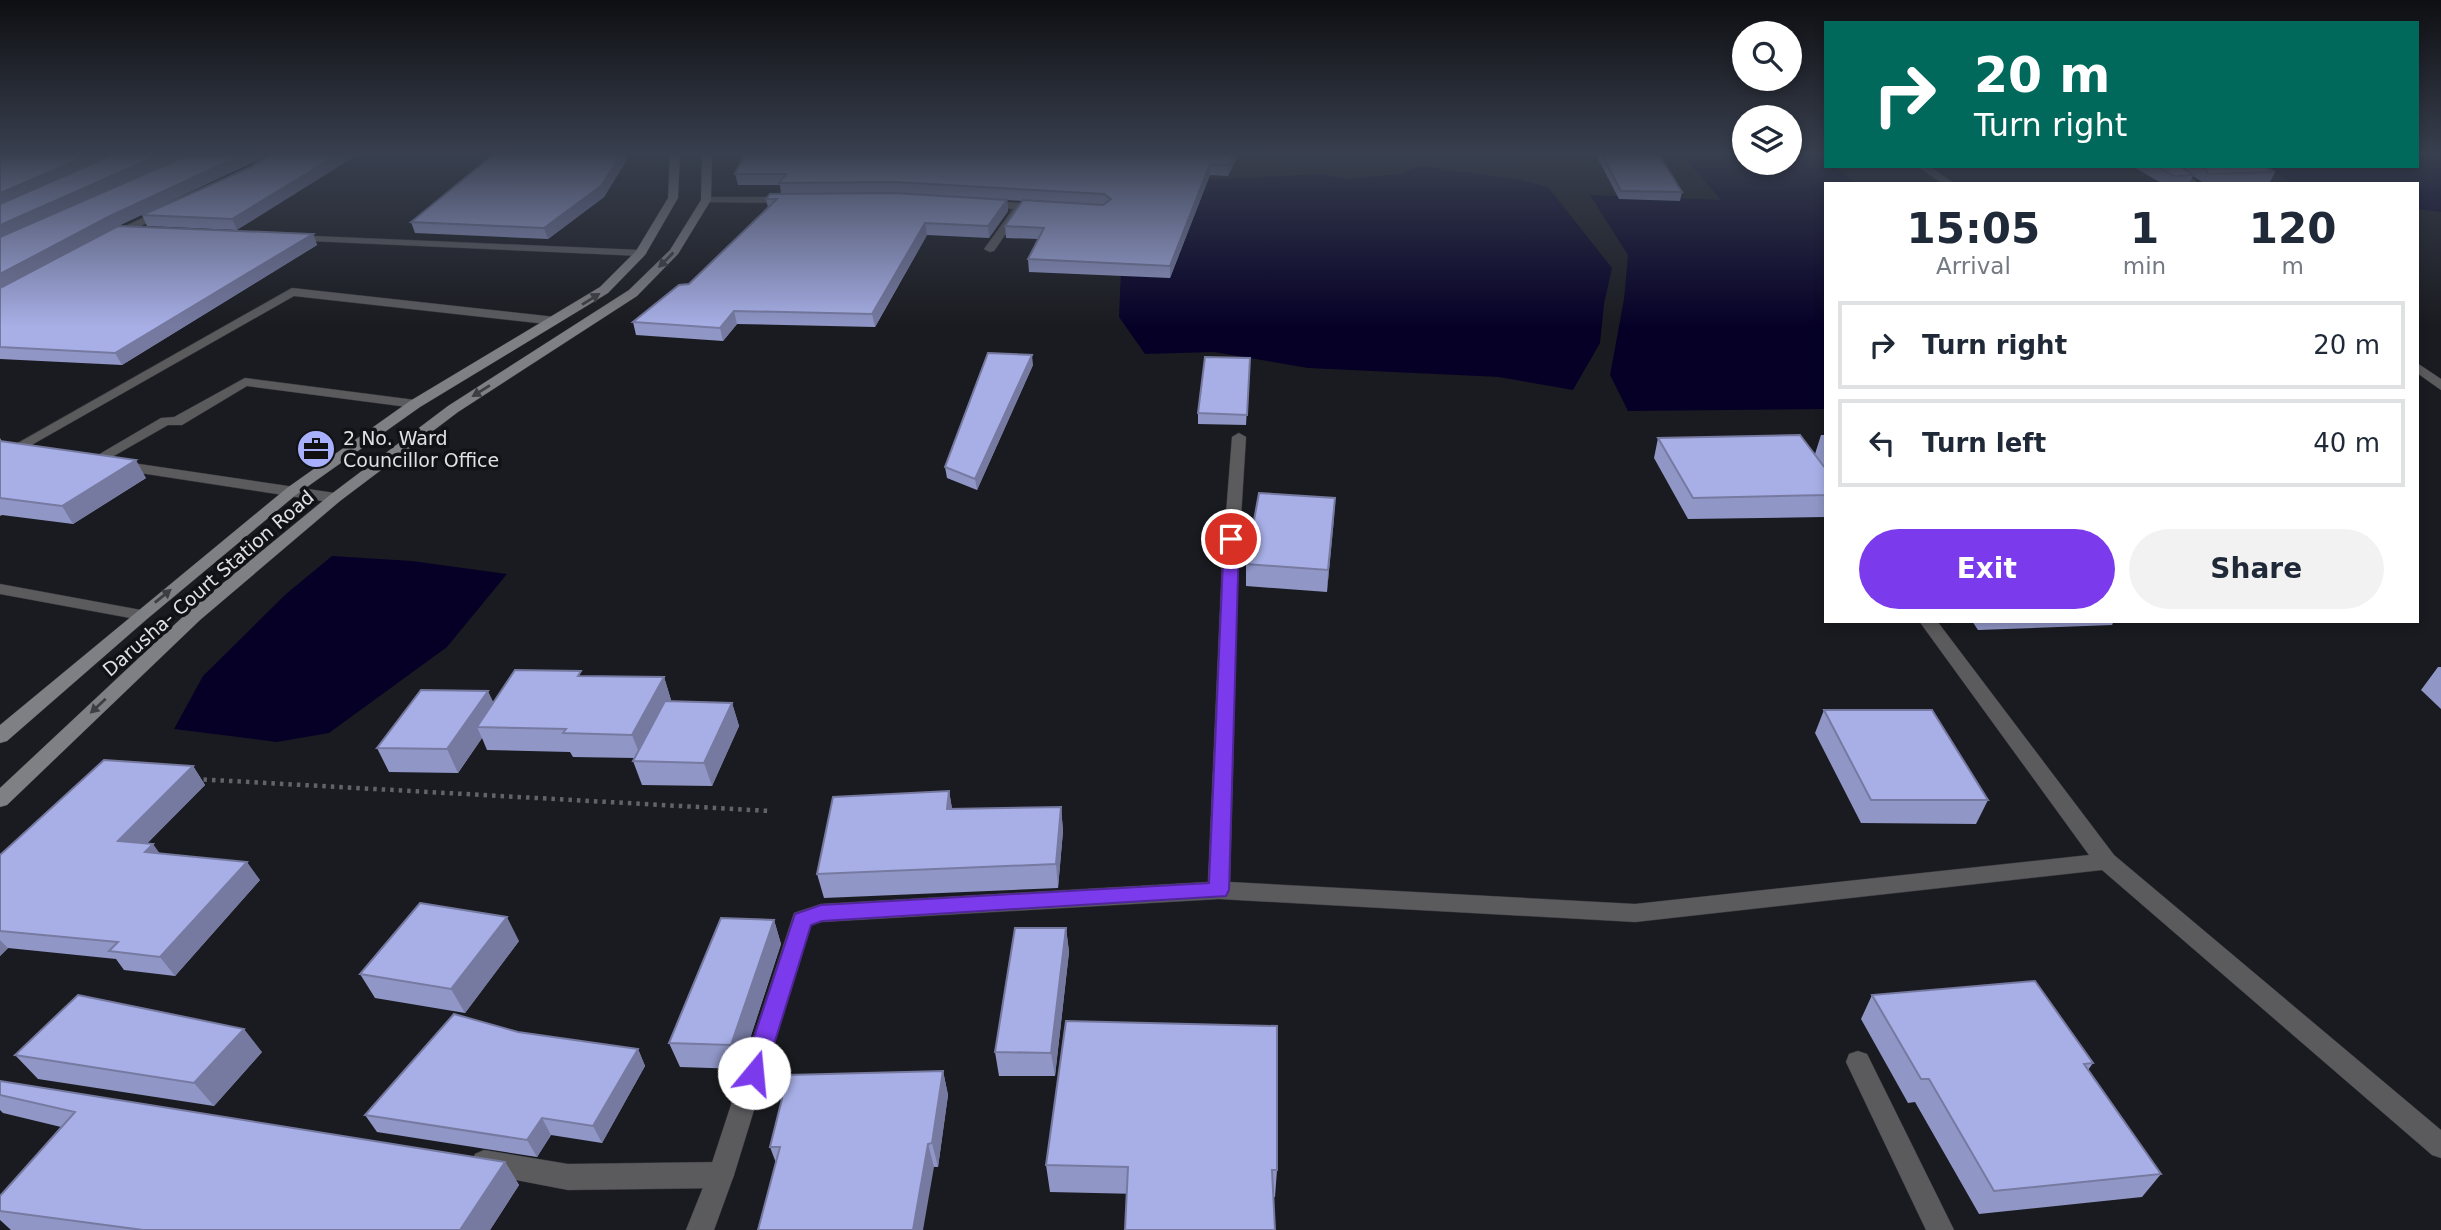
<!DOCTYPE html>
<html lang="en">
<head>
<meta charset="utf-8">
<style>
	:root { --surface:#fff; --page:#f2f2f3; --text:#1f2937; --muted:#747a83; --line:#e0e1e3; --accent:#7c3aed }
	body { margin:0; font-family:"DejaVu Sans",sans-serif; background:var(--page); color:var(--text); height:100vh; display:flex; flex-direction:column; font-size:26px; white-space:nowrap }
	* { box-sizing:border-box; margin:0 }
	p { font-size:23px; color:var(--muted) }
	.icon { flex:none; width:38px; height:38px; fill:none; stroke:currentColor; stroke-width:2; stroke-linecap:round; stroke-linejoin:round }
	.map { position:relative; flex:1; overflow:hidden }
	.sheet { position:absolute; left:1824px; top:182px; width:595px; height:441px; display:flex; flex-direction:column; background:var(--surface); border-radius:0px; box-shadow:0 4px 10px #0003 }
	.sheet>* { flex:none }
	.hud { position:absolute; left:1824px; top:21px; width:595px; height:147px; border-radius:0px; box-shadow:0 4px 10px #0003; background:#00695c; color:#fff; overflow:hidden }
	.buttons { position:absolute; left:1732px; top:21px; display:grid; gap:14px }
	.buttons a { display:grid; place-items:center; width:70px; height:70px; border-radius:50%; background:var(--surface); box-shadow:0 4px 10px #0003; font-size:35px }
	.pin { position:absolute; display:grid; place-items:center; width:60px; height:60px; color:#fff; margin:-30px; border:4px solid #fff; border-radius:50%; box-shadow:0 2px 7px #0007 }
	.me { position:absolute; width:77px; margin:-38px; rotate:17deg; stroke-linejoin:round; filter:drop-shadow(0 0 5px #0008) }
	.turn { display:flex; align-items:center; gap:24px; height:147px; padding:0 35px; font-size:32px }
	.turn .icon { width:91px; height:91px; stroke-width:2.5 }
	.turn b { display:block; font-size:49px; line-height:60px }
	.eta { display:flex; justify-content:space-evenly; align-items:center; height:119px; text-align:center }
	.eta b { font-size:42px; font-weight:800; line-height:49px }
	.button { display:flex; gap:14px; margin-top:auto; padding:14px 35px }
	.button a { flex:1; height:80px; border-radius:42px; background:var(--accent); color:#fff; font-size:28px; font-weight:800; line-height:80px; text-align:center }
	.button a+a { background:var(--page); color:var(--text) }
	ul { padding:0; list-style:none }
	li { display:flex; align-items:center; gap:21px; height:88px; margin:0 14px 10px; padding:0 21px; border:4px solid var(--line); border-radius:0px }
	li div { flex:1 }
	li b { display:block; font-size:26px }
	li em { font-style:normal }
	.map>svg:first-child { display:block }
	.water { fill:#060027 }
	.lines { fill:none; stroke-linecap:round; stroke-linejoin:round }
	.lane-casing { stroke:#36373b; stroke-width:1 }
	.street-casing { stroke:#36373b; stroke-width:1 }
	.secondary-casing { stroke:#36373b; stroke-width:1 }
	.path { stroke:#626367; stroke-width:4.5; stroke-dasharray:3.5 5; stroke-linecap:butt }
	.lane { fill:#5b5b5e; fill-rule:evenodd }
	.street { fill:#5b5b5e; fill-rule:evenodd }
	.secondary { fill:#7f8084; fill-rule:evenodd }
	.wall { fill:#9096c6 }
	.shaded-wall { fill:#767aa1 }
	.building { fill:#a8afe6; stroke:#767aa1; stroke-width:2 }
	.oneway { fill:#3d3e42 }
	.route { fill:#7c3aed; stroke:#51269a; stroke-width:2 }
	.labels { text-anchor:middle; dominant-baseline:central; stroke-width:7; stroke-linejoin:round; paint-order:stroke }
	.poi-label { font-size:19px; fill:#e1e1e4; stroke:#111216; text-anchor:start }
	.street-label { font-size:19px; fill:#e1e1e4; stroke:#111216 }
</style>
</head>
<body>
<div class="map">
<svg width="2441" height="1230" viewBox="0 0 2441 1230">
	<rect width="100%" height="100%" fill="#1a1b20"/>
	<path class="water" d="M 1682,155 L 1745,155 L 1745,163 L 1790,163 L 1790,155 L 1817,155 L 1825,161 L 1825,166 L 1833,166 L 1858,184 L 1825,184 L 1825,409 L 1628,411 L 1610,375 L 1624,299 L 1628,255 L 1590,195 L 1721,200 Z
		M 2417,155 L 2441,155 L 2441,212 L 2417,209 L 2417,184 L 2296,184 L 2261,166 L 2417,166 Z
		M 1419,166 L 1516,179 L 1548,187 L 1612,268 L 1604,304 L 1600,343 L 1573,390 L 1499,377 L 1308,368 L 1214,352 L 1145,354 L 1119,317 L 1121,270 L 1204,180 L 1323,174 L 1347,179 L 1400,174 Z
		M 332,556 L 412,561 L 507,574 L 447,647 L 329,733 L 277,742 L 174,729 L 203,676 L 286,594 Z"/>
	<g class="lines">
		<defs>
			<path id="lane" d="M 484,1150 L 568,1164 L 721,1162 L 730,1166 L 734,1175 L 730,1184 L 721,1188 L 568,1190 L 475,1172 L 471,1163 L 475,1154 Z"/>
			<path id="street" d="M 1917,166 L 1929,166 L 1955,184 L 1943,184 Z
				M 2163,166 L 2175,166 L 2200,184 L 2188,184 Z
				M 706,197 L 790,197 L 795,200 L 790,203 L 702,202 L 701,200 Z
				M 985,201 L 1041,204 L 1046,207 L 1041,210 L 1023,209 L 994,251 L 990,252 L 984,249 L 1013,209 L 981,206 L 980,204 Z
				M 162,209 L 171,211 L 135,229 L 140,232 L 138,234 L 121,234 L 115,231 Z
				M 291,235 L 641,250 L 647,253 L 641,256 L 287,240 L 285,238 Z
				M 292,288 L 555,317 L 561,321 L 555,325 L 294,296 L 21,451 L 20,456 L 9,456 L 2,452 Z
				M 2417,363 L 2441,379 L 2441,390 L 2417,373 Z
				M 245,378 L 415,400 L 422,404 L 415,408 L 247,386 L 182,425 L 168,425 L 98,465 L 88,465 L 86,462 L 161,418 L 174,417 Z
				M 1239,433 L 1246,437 L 1238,565 L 1230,882 L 1635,904 L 2089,855 L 1919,621 L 1937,621 L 2114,855 L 2441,1130 L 2441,1158 L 2432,1155 L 2102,870 L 1635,922 L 1219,899 L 821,922 L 811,925 L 734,1175 L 714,1230 L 686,1230 L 708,1175 L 794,913 L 821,904 L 1208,882 L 1222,565 L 1232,437 Z
				M 119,461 L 335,493 L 343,498 L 335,503 L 114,469 L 111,466 L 114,463 Z
				M 0,584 L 141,610 L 150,615 L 141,620 L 0,594 Z
				M 1858,1051 L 1867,1054 L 1954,1230 L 1926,1230 L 1846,1062 L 1849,1054 Z"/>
			<path id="secondary" d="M 670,155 L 680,155 L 678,198 L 645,255 L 608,293 L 420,407 L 297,494 L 147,619 L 7,741 L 0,743 L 0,725 L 287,488 L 410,401 L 600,287 L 636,251 L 668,198 Z
				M 702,155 L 712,155 L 711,200 L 678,254 L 637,296 L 458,412 L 340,501 L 200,620 L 7,805 L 0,807 L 0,788 L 188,612 L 330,495 L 448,406 L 629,290 L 670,250 L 701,200 Z"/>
		</defs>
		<use href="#lane" class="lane-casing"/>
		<use href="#street" class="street-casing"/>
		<use href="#secondary" class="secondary-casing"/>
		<path class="path" d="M 195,779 L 770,811"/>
		<use href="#lane" class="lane"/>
		<use href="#street" class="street"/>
		<use href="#secondary" class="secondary"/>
	</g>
	<path class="wall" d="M 0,155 L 199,155 L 184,156 L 66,208 L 186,156 L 261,155 L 262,158 L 116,227 L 45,264 L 313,234 L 317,245 L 122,365 L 0,359 Z
		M 744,155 L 1238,155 L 1228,176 L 1210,175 L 1170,278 L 1029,272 L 1028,259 L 1038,239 L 1006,238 L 1005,226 L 1023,201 L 1007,200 L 1008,211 L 989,238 L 927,235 L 875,327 L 737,324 L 723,341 L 636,335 L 633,322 L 689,284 L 768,208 L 766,199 L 781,194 L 780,185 L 738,185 L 735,174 Z
		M 1596,155 L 1659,155 L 1682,192 L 1680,201 L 1619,199 Z
		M 626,161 L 604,197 L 548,239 L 415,233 L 411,222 Z
		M 2132,166 L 2263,166 L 2275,172 L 2269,184 L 2201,184 L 2202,182 L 2193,176 L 2189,184 L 2163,184 Z
		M 251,167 L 237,230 L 147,226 L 142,215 Z
		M 1250,358 L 1246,425 L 1198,424 L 1198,413 Z
		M 1033,365 L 977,490 L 947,478 L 945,467 Z
		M 1821,435 L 1825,435 L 1825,517 L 1688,519 L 1654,458 L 1658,438 L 1815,454 Z
		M 0,438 L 2,442 L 146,478 L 73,524 L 2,515 L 0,516 Z
		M 1335,498 L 1327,592 L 1246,586 L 1246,564 Z
		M 1972,621 L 2114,621 L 2112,625 L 1978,630 Z
		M 2438,667 L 2441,667 L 2441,709 L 2421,690 Z
		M 583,676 L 664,677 L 671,700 L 671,701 L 732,703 L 739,726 L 712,786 L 642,785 L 633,761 L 635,758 L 573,757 L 570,752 L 487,750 L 482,738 L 458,773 L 389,772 L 377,748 L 493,702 Z
		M 1824,710 L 1988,800 L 1976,824 L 1861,823 L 1815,733 Z
		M 193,766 L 205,785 L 147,843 L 160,854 L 260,880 L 175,976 L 124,970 L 116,959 L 8,948 L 0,956 L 0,855 Z
		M 949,791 L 952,809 L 1061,807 L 1063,831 L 1058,888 L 824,898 L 817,874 Z
		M 774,920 L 781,944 L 740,1069 L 680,1067 L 669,1043 Z
		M 1066,928 L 1069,952 L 1055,1076 L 999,1076 L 995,1052 Z
		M 519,941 L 465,1013 L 375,998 L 360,974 Z
		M 1872,995 L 2093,1063 L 2088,1070 L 2161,1174 L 2142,1197 L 1979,1214 L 1915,1102 L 1908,1103 L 1861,1019 Z
		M 518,1032 L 638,1049 L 645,1066 L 602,1143 L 551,1135 L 537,1157 L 377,1132 L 365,1115 Z
		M 262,1052 L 214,1106 L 38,1079 L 15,1055 Z
		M 943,1071 L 948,1095 L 938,1167 L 776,1163 L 770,1147 Z
		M 0,1081 L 505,1162 L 519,1185 L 490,1230 L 11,1230 L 0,1220 L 0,1196 L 61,1127 L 3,1113 L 0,1110 Z
		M 1046,1165 L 1277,1170 L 1275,1197 L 1050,1192 Z"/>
	<path class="shaded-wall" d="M 89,155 L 116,155 L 0,206 L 0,193 Z
		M 159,155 L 184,156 L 0,238 L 0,225 Z
		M 242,155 L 261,155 L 262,158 L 116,227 L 0,288 L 0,274 L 110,216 Z
		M 337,155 L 357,155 L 237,230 L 232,219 Z
		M 621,155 L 625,155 L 626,161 L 604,197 L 548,239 L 544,228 Z
		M 1233,155 L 1238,155 L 1228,176 L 1228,165 Z
		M 1210,164 L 1210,175 L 1170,278 L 1170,266 Z
		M 1007,200 L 1008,211 L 989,238 L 988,226 Z
		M 925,223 L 927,235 L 875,327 L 872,314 Z
		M 313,234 L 317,245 L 122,365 L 115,353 Z
		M 734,311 L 737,324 L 723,341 L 720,328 Z
		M 1032,355 L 1033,365 L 977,490 L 975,479 Z
		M 136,460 L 146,478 L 73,524 L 62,506 Z
		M 1335,498 L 1334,519 L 1327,592 L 1328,570 Z
		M 664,677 L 671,700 L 641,758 L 632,735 Z
		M 488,691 L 499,714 L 477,727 L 482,738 L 458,773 L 447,749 Z
		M 732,703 L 739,726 L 712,786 L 704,763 Z
		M 193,766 L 205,785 L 132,859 L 118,841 Z
		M 949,791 L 953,814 L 947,809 Z
		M 1061,807 L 1063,831 L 1058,888 L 1056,864 Z
		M 153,844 L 166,862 L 145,852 Z
		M 247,862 L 260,880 L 175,976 L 160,957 Z
		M 507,917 L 519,941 L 465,1013 L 451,989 Z
		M 774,920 L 781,944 L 740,1069 L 731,1045 Z
		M 1066,928 L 1069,952 L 1055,1076 L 1051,1053 Z
		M 0,940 L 8,948 L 0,956 Z
		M 244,1029 L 262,1052 L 214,1106 L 194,1083 Z
		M 638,1049 L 645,1066 L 602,1143 L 593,1126 Z
		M 943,1071 L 948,1095 L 938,1167 L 932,1143 Z
		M 542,1118 L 551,1135 L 537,1157 L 527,1140 Z
		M 928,1144 L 934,1167 L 923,1230 L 913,1230 Z
		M 505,1162 L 519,1185 L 490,1230 L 460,1230 Z"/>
	<path class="building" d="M 0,155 L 89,155 L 0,193 Z
		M 112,155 L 159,155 L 0,225 L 0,204 Z
		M 242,155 L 110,216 L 0,274 L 0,237 L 186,156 Z
		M 269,155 L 337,155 L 232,219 L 142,215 L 251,167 Z
		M 493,155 L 621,155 L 601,186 L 544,228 L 411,222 Z
		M 744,155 L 1233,155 L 1228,165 L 1210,164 L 1170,266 L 1028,259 L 1044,228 L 1005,226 L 1023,200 L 1103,205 L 1111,199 L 1104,194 L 895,182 L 779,183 L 786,174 L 735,174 Z
		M 1602,155 L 1659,155 L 1682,192 L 1621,191 Z
		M 2157,166 L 2180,166 L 2193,175 L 2174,176 Z
		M 2201,166 L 2263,166 L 2275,172 L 2207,174 L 2207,170 Z
		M 895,193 L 1007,200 L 988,226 L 925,223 L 872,314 L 734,311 L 720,328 L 633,322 L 679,285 L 689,284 L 777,199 L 766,199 L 770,194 Z
		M 118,226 L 313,234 L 115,353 L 0,347 L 0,288 Z
		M 988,353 L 1032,355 L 975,479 L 945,467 Z
		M 1205,357 L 1250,358 L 1247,415 L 1198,413 Z
		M 1800,435 L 1825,468 L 1825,495 L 1693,498 L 1658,438 Z
		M 0,441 L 136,460 L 62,506 L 0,498 Z
		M 1259,493 L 1335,498 L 1328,570 L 1246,564 Z
		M 515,670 L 581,671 L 578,676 L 664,677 L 632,735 L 563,733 L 566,729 L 477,727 Z
		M 421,690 L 488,691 L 447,749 L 377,748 Z
		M 665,701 L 732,703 L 704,763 L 633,761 Z
		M 1824,710 L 1932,710 L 1988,800 L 1871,800 Z
		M 104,760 L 193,766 L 118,841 L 153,844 L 145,852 L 247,862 L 160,957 L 109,951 L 118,942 L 0,931 L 0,855 Z
		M 949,791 L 947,809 L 1061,807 L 1056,864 L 817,874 L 833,797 Z
		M 420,903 L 507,917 L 451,989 L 360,974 Z
		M 721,918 L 774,920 L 731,1045 L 669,1043 Z
		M 1015,928 L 1066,928 L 1051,1053 L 995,1052 Z
		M 2035,981 L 2093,1063 L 2084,1064 L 2161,1174 L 1994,1191 L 1929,1079 L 1921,1079 L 1872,995 Z
		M 78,995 L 244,1029 L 194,1083 L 15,1055 Z
		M 454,1014 L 518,1032 L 638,1049 L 593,1126 L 542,1118 L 527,1140 L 365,1115 Z
		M 1066,1021 L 1277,1026 L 1277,1170 L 1272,1170 L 1275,1230 L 1125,1230 L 1128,1167 L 1046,1165 Z
		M 943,1071 L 932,1143 L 928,1144 L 913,1230 L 758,1230 L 780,1147 L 770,1147 L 788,1075 Z
		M 0,1081 L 505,1162 L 460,1230 L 143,1230 L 0,1211 L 0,1196 L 75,1112 L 0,1095 Z"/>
	<defs><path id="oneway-solid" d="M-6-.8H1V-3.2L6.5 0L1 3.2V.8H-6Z" transform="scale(1.75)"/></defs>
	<g class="oneway">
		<use href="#oneway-solid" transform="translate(666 260) rotate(135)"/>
		<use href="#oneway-solid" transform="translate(591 299) rotate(-32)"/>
		<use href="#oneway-solid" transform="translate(481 391) rotate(148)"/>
		<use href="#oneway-solid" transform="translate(163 596) rotate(-39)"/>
		<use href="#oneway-solid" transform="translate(98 706) rotate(137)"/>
	</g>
	<linearGradient id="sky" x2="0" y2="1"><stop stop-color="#0e0f12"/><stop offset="0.47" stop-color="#383f4e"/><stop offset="1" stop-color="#383f4e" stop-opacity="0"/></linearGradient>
	<rect width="2441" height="327" fill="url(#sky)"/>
	<path class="route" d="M 1231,535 L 1239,539 L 1229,890 L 1226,896 L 822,921 L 811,925 L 765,1073 L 762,1080 L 754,1083 L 745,1080 L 742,1073 L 795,914 L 821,905 L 1209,883 L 1224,539 Z"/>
	<defs>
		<symbol id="office-disc" viewBox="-11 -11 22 22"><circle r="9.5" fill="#a8b0fc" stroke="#111216"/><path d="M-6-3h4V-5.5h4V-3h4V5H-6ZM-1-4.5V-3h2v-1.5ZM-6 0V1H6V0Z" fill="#111"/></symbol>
	</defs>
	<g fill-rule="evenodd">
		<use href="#office-disc" x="294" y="427" width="44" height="44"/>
	</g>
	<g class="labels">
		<g class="poi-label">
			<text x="343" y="438">2 No. Ward<tspan x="343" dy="22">Councillor Office</tspan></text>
		</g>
		<g class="street-label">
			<text transform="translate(208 583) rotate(-41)">Darusha- Court Station Road</text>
		</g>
	</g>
</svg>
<div class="buttons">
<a><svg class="icon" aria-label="search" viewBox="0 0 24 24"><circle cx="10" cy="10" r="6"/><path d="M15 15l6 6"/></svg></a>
<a><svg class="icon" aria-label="layers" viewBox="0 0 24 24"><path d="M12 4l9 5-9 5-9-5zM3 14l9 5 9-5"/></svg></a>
</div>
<div class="pin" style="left:1231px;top:539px;background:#d93025"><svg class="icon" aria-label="arrive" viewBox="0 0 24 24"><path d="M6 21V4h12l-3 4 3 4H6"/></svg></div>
<svg class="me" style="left:754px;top:1073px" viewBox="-20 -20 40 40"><circle r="19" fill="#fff"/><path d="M0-13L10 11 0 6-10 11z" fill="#7c3aed"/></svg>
<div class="hud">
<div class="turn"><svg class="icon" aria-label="right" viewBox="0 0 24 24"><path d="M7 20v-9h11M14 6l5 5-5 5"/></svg><div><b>20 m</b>Turn right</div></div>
</div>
<section class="sheet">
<div class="eta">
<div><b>15:05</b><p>Arrival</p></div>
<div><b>1</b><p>min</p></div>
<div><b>120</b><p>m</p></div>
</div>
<ul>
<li><svg class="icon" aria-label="right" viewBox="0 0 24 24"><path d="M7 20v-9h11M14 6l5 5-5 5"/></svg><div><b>Turn right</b></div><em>20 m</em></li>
<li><svg class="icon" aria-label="left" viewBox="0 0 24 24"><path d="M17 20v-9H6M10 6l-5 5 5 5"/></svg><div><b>Turn left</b></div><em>40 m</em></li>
</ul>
<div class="button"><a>Exit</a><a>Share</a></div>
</section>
</div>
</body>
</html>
